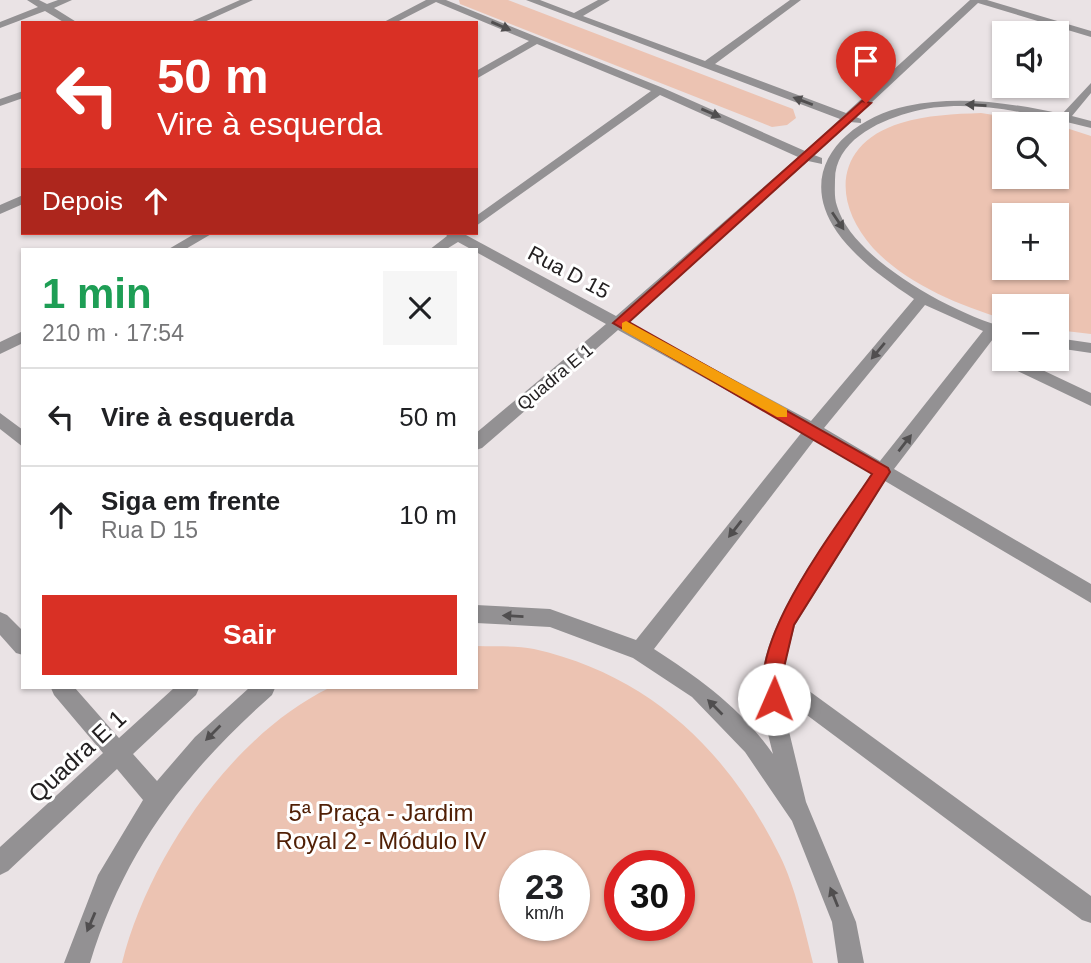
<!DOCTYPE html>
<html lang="pt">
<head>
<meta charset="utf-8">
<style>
	:root { --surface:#fff; --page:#f6f6f6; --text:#202124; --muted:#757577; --line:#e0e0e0; --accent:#d93025 }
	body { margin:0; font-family:Helvetica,sans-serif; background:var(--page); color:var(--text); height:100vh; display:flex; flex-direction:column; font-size:26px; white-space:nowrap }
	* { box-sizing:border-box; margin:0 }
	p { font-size:23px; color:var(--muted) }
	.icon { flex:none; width:38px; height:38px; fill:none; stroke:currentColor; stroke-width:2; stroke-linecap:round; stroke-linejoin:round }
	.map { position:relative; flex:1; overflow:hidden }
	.sheet { position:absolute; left:21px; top:248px; width:457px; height:441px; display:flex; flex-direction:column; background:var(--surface); border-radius:0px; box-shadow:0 2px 5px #0004 }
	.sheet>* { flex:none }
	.banner { position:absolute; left:21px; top:21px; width:457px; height:214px; border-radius:0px; box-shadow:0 2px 5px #0004; background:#d93025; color:#fff; overflow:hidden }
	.buttons { position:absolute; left:992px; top:21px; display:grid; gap:14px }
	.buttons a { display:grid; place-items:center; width:77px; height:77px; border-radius:0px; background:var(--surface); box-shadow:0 2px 5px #0004; font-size:35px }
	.speed { position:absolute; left:499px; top:850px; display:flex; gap:14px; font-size:35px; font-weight:700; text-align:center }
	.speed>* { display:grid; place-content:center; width:91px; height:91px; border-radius:50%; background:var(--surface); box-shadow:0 2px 5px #0004; line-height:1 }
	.speed small { font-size:18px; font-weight:400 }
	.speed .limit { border:10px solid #d22; background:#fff; color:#111 }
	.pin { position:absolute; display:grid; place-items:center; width:60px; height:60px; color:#fff; margin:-72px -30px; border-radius:50% 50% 50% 0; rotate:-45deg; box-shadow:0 0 7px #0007 }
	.pin .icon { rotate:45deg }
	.me { position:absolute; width:77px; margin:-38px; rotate:1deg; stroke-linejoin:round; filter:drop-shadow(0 0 5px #0008) }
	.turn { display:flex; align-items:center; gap:24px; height:147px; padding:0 21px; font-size:32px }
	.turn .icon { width:91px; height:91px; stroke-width:2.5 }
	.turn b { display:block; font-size:49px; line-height:60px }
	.then { display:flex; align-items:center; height:66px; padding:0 21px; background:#0003; gap:14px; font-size:26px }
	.round { display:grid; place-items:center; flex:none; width:74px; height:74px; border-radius:0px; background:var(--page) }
	.overview { display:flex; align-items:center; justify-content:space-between; height:119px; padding:0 21px }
	h1 { font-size:42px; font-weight:700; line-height:52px; color:#1e9e55 }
	.action { display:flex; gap:14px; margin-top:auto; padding:14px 21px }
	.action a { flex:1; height:80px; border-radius:0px; background:var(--accent); color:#fff; font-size:28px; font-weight:700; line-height:80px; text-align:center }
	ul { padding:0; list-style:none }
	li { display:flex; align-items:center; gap:21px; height:98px; padding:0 21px; border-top:2px solid var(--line) }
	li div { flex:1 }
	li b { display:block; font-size:26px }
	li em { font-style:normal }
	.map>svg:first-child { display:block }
	.green { fill:#ecc3b2; fill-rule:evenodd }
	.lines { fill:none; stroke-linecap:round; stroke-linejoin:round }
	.minor { fill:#939193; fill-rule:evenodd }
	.oneway { fill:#504e4f }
	.route { fill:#d93025; stroke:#8d1f18; stroke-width:2 }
	.slow { fill:#f59e0b }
	.labels { text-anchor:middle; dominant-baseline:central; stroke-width:6; stroke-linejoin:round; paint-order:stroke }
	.far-street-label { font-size:18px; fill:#242122; stroke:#fff }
	.street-label { font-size:21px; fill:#242122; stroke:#fff }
	.near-street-label { font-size:24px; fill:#242122; stroke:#fff }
	.near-park-label { font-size:24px; fill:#501f05; stroke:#fff }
</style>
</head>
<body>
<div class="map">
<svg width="1091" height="963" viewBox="0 0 1091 963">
	<rect width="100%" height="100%" fill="#eae3e5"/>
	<path class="green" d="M 459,0 L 508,0 L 793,109 L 796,118 L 787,125 L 772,127 L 460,4 Z
		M 981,113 L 1053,124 L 1004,124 L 1004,177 L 1057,177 L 1057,125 L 1091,136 L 1091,334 L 1057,330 L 1057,306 L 1004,306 L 1004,319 C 958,305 907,284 873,248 C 831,201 835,143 901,123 C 927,115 954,114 981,113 ZM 1004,215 L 1057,215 L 1057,268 L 1004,268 Z
		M 476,646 C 495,647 516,645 534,649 C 650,675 729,752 780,856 C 795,886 805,931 813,963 L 122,963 C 148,859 231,736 329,688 L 476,688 ZM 514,866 L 574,866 L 574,926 L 514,926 ZM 620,866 L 679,866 L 679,926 L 620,926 Z"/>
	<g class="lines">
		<path class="minor" d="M 27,0 L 39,0 L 47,4 L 58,0 L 72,0 L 54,8 L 78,23 L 65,23 L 45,11 L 0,28 L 0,22 L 38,7 Z
			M 240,0 L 253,0 L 202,23 L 188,23 Z
			M 426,0 L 446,0 L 663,88 L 805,151 L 840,119 L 526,0 L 540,0 L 574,13 L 598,0 L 610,0 L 583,16 L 705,61 L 790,0 L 801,0 L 715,64 L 846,113 L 970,0 L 987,0 L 1091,31 L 1091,37 L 978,3 L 856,117 L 861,119 L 861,123 L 850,122 L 814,155 L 822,158 L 822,164 L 808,161 L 627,322 L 811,421 L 914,299 C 886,280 857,260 837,232 C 794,170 846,119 907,106 C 959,95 1011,103 1062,114 L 1091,83 L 1091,93 L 1072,116 L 1091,121 L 1091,128 C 1033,114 967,96 908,113 C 876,122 835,142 835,180 C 835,188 834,198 837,206 C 852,259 954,314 1004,327 L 1004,337 L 996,335 L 894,469 L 1091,584 L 1091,603 L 885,481 L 795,625 L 783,672 L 1091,896 L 1091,923 L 1082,920 L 784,698 L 787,723 L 806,802 L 856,922 L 864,963 L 838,963 L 832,922 L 792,821 L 745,752 L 692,697 L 633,658 L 550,627 L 476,623 L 476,605 L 550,609 L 636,640 L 802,432 L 618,330 L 482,448 L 476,450 L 476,433 L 606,324 L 458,242 L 445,250 L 429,250 L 447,236 L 445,233 L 468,233 L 466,235 L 616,316 L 798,157 L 660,95 L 476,226 L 476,216 L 651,91 L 537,44 L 476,79 L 476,71 L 529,41 L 436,2 L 395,23 L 382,23 ZM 925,305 L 983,331 L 880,461 L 824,428 ZM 815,439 L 872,473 C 835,530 771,608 762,675 C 759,700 767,730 773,754 C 742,709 699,678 654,649 Z
			M 23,91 L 23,98 L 0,106 L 0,99 Z
			M 23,195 L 23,204 L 0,214 L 0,205 Z
			M 196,233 L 213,233 L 184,250 L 167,250 Z
			M 23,331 L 23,343 L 0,354 L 0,342 Z
			M 1057,338 L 1091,343 L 1091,353 L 1057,348 Z
			M 1004,354 L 1004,359 L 1019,359 L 1091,393 L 1091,406 L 1001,363 L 998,359 Z
			M 0,413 L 23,430 L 23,447 L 0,429 Z
			M 0,612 L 7,615 L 23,631 L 23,655 L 16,653 L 0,635 Z
			M 51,688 L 75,688 L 119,738 L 174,688 L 199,688 L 196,695 L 133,754 L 157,781 L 195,737 L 249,688 L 275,688 L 272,695 C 185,772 124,851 90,963 L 64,963 L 98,875 L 143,800 L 117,769 L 8,871 L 0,875 L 0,847 L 103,753 L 54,695 Z"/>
	</g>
	<defs><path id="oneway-solid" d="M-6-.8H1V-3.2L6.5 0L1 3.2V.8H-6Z" transform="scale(1.75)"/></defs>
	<g class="oneway">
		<use href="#oneway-solid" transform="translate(501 26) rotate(23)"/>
		<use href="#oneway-solid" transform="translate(803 101) rotate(-159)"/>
		<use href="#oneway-solid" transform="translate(976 105) rotate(-177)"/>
		<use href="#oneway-solid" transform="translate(711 113) rotate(23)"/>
		<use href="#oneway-solid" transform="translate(838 221) rotate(56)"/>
		<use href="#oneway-solid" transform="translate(878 351) rotate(130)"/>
		<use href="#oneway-solid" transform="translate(905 443) rotate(-52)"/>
		<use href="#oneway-solid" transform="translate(735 529) rotate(128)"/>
		<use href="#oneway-solid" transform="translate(513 616) rotate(-177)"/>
		<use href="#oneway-solid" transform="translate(715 707) rotate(-135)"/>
		<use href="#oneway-solid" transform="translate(213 733) rotate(135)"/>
		<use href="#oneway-solid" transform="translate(834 897) rotate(-112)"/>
		<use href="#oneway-solid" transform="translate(91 922) rotate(113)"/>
	</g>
	<path class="route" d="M 862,101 L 871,103 L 629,322 L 888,468 L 890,472 L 794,625 L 782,676 L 784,699 L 781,706 L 774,709 L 767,706 C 742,645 839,525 872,474 L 613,323 Z"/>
	<path class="slow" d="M 626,321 L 787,409 L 787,417 L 777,417 L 622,330 L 622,323 Z"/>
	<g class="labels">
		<g class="far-street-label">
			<text transform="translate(555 377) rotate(-40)">Quadra E 1</text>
		</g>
		<g class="street-label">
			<text transform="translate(569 272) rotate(28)">Rua D 15</text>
		</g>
		<g class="near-street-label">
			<text transform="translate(77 756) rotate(-43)">Quadra E 1</text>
		</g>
		<g class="near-park-label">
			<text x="381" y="812">5ª Praça - Jardim<tspan x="381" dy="28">Royal 2 - Módulo IV</tspan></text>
		</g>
	</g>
</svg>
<div class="buttons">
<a><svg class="icon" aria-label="sound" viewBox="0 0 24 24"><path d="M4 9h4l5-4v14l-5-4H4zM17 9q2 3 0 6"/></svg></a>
<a><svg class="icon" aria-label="search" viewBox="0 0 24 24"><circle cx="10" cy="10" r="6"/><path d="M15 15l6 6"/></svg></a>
<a>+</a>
<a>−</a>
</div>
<div class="speed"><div>23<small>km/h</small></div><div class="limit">30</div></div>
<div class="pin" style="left:866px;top:103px;background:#d93025"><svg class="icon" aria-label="arrive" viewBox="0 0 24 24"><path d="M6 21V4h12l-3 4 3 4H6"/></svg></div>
<svg class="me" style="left:774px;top:699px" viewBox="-20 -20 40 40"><circle r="19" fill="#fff"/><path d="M0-13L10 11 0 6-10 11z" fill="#d93025"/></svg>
<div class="banner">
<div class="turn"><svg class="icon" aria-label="left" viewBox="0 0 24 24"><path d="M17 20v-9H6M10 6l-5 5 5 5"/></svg><div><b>50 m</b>Vire à esquerda</div></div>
<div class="then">Depois<svg class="icon" aria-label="ahead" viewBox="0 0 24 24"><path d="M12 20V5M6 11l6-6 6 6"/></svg></div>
</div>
<section class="sheet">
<div class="overview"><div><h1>1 min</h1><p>210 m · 17:54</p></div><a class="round"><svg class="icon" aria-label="close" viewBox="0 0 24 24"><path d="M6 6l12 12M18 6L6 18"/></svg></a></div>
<ul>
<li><svg class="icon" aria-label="left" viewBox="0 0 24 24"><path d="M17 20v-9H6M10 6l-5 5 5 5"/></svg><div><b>Vire à esquerda</b></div><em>50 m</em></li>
<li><svg class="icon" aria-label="ahead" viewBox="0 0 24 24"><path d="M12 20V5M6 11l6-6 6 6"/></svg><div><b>Siga em frente</b><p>Rua D 15</p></div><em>10 m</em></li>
</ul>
<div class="action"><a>Sair</a></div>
</section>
</div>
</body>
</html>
